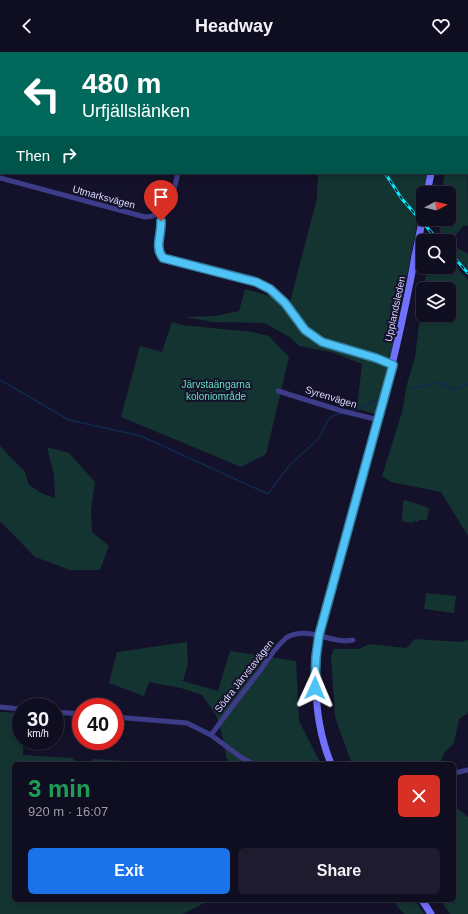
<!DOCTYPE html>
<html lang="en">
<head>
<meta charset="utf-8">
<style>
	:root { --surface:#0f0d20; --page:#1d1b2d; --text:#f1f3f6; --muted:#9b9ca5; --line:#2f2d3e; --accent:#1a73e8 }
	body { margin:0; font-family:Helvetica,sans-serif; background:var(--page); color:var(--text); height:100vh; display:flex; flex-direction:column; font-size:15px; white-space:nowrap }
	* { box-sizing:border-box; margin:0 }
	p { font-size:13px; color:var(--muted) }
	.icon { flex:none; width:22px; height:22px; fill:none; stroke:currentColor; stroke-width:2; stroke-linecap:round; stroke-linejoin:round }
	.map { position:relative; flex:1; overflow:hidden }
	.side { position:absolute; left:12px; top:710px; width:444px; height:140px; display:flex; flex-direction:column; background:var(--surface); border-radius:6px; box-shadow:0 2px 6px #0003,0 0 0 1px var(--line) }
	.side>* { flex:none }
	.guide { position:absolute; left:0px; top:0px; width:468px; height:122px; box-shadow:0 2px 6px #0003,0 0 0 1px var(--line); background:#00695c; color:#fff; overflow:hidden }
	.needle { width:26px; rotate:83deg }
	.fabs { position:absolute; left:416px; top:134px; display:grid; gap:8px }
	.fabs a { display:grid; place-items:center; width:40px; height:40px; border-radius:6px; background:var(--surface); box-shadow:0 2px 6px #0003,0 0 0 1px var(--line); font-size:20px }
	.speed { position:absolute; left:12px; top:646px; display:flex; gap:8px; font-size:20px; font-weight:700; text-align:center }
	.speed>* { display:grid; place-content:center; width:52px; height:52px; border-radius:50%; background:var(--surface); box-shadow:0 2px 6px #0003,0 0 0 1px var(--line); line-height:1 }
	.speed small { font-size:10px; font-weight:400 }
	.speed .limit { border:6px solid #d22; background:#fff; color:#111 }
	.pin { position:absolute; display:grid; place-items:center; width:34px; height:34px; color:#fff; margin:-41px -17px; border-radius:50% 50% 50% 0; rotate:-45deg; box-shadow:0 0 4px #0007 }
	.pin .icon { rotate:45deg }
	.me { position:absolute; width:44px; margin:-22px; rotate:1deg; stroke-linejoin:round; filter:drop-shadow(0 0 3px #0008) }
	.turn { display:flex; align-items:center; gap:14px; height:84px; padding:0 16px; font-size:18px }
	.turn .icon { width:52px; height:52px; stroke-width:2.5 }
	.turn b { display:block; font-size:28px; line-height:34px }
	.then { display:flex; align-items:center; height:38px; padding:0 16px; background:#0003; gap:8px; font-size:15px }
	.round { display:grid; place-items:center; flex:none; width:42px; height:42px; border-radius:6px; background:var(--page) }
	.headline { display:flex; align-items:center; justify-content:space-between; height:68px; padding:0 16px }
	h1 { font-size:24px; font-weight:700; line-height:30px; color:#1e9e55 }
	.cta { display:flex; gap:8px; margin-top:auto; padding:8px 16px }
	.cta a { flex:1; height:46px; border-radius:6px; background:var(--accent); color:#fff; font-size:16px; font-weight:700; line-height:46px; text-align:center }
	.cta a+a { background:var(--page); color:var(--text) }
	header { display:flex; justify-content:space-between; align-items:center; height:52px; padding:0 16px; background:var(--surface); font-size:18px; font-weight:700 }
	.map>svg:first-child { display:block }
	.green { fill:#143432 }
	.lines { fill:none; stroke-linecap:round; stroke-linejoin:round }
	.stream { stroke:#0f294f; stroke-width:1.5 }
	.street { stroke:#3d3c88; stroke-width:5 }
	.secondary { stroke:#7171fe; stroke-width:7 }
	.rail-casing { stroke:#06ecfe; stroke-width:3 }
	.rail { stroke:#14112a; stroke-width:1.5; stroke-dasharray:4.5; stroke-linecap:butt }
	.secondary-bridge { stroke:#7171fe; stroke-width:7 }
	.route-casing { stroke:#337fa1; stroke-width:10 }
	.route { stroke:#4fc3f7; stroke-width:7 }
	.labels { text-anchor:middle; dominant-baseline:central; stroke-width:4; stroke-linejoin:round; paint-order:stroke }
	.street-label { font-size:10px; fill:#ddd9ff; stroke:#14112a }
	.park-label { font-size:10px; fill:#64e0be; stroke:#14112a }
</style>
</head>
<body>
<header><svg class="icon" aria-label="back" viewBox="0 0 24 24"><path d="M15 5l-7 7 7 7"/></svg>Headway<svg class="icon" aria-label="heart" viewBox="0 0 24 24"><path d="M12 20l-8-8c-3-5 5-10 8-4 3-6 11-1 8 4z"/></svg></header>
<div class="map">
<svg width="468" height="862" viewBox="0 0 468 862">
	<rect width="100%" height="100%" fill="#14112a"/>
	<path class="green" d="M 467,7 L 468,174 L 464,173 L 455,184 L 452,193 L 468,202 L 468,217 L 449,198 L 449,189 L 443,189 L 438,171 L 439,167 L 449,167 L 449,141 L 441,141 L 445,121 L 467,121 Z
		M 318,121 L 427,121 L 393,296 L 376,362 L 357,357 L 362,312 L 331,300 L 299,294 L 291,286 L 265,271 L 213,270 L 185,265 L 215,264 L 239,259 L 245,237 L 290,250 L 317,146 Z
		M 449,207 L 468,228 L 468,484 L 441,440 L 391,430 L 382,424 L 402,360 L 407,332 L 415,305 L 423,242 L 423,263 L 449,263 L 449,237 L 424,237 L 427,215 L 449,215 Z
		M 172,270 L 182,273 L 252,280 L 269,284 L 289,305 L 266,402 L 241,415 L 121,365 L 140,294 L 162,300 Z
		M 0,394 L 25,420 L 29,433 L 43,442 L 55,446 L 54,423 L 47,395 L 69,401 L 95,430 L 91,458 L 92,480 L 109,494 L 100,518 L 70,518 L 35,505 L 0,469 Z
		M 405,448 L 426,455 L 429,457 L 427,468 L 419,468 L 418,470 L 413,469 L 413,471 L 402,469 L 403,449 Z
		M 426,541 L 456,544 L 454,561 L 424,557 Z
		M 415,587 L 461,590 L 468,588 L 468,661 L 459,667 L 454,691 L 444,701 L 440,712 L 352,712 L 335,665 L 331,604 L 334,597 L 359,597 L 369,592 L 406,596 Z
		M 187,590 L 188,611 L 183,629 L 218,639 L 230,599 L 296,609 L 299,669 L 321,712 L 228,712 L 222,682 L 216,663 L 202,643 L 181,636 L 149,630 L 144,644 L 109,631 L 117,600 Z
		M 0,660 L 21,661 L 21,689 L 23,689 L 23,703 L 72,706 L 80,712 L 14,712 L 14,848 L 219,848 L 208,849 L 183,862 L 0,862 Z
		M 94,707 L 173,712 L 81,712 Z
		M 454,753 L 468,765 L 468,862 L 450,862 L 440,848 L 454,848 Z
		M 364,848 L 415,848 L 424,862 L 404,862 L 393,849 Z"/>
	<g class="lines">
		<path class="stream" d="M 0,328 L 69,368 L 141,384 L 268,442 L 289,414 L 319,386 L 330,365 L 342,361
			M 411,337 L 440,330 L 453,338 L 468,332
			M 349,359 L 361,356 L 378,347"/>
		<path class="street" d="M 167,0 L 168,1
			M 297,1 L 298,0
			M 0,126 L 145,165 C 171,164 173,141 178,121
			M 159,162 L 162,173 L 158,198 L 163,206 L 256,230 L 270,237 L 285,251 L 305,277 L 322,290 L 376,306 L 393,313
			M 278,339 L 342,359 L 379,368
			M 0,655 L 21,657
			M 55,660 L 81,662
			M 115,665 L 187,671 L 211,683 L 242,706 L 254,712
			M 211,683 C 227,661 243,640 260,619 C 267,608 275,596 285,587 C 288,584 291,583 296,582 C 315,578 334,592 353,588
			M 454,721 L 468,718"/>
		<path class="secondary" d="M 363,0 L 363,1
			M 432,0 L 432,1
			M 427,141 L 431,121
			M 331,712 C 314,670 313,627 319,583 C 353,457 392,333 415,204
			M 422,848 L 431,862"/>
		<defs>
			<path id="rail" d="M 345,0 L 345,1
				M 385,121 L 402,147 L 439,189
				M 449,200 L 468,221"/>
		</defs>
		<use href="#rail" class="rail-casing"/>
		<use href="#rail" class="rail"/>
		<path class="secondary-bridge" d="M 415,204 L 423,165"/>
	</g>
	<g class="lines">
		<defs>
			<path id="route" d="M 161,169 C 162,182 154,195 163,206 L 256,230 L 270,237 L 285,251 L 305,278 L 322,290 L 376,306 L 393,313 L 319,583 L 316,605 L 315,636"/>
		</defs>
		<use href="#route" class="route-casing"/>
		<use href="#route" class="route"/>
	</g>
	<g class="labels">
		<g class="street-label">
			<text transform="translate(104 145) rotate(15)">Utmarksvägen</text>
			<text transform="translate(395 257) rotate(-78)">Upplandsleden</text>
			<text transform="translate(331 345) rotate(17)">Syrenvägen</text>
			<text transform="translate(244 624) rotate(-52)">Södra Järvstavägen</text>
		</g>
		<g class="park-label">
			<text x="216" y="332">Järvstaängarna<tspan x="216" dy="12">koloniområde</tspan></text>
		</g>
	</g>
</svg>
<div class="fabs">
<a><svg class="needle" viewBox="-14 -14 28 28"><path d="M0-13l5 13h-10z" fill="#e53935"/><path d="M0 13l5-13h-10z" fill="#9b9ca5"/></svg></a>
<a><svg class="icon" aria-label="search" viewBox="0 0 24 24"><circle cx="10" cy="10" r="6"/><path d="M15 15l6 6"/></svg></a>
<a><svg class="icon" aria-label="layers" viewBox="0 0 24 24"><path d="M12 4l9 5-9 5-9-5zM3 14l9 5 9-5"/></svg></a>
</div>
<div class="speed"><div>30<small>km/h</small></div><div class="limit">40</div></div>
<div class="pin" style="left:161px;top:169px;background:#d93025"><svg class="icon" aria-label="arrive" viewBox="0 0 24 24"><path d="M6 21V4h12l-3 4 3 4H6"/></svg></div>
<svg class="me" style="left:315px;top:636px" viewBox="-20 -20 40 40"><path d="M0-17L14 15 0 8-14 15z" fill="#4fc3f7" stroke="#fff" stroke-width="4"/></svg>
<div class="guide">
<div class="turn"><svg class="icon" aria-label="left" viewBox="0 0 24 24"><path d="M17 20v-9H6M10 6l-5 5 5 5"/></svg><div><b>480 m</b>Urfjällslänken</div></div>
<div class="then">Then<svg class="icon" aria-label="right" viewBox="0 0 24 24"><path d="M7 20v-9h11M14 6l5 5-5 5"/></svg></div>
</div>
<section class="side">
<div class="headline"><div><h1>3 min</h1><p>920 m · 16:07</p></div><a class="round" style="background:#d93025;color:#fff"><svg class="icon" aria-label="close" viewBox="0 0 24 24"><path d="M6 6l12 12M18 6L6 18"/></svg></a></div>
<div class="cta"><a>Exit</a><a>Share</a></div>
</section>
</div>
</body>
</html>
